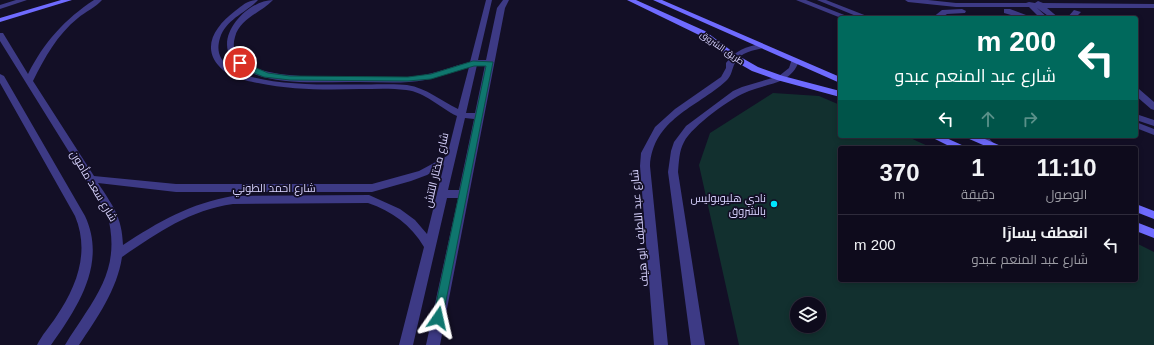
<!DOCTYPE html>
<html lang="ar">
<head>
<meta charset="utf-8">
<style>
	:root { --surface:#0e0b1c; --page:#171425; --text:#f1f3f6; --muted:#9b9ba3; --line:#2e2b3b }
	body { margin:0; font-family:Helvetica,Cairo,sans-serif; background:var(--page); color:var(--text); direction:rtl; height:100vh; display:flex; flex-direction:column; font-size:15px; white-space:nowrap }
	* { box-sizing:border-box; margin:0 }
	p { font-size:13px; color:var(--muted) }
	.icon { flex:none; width:22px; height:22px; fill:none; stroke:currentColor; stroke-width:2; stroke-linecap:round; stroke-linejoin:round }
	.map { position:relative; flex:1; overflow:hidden; direction:ltr }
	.details { position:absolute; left:838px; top:146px; width:300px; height:136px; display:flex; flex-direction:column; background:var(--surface); border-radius:4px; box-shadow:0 2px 6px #0003,0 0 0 1px var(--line); direction:rtl }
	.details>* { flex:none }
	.hud { position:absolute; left:838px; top:16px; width:300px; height:122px; border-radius:4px; box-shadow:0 2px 6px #0003,0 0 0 1px var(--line); direction:rtl; background:#00695c; color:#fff; overflow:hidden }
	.fabs { position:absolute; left:790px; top:297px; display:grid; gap:8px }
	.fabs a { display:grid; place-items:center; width:36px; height:36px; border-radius:50%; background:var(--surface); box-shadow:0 2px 6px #0003,0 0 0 1px var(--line); font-size:20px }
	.pin { position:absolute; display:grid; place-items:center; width:34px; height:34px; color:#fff; margin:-17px; border:2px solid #fff; border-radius:50%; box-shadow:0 1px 4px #0007 }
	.me { position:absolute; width:44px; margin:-22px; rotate:11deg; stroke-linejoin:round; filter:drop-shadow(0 0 3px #0008) }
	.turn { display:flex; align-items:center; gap:14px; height:84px; padding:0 16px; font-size:18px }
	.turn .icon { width:52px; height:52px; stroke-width:2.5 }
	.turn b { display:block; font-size:28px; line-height:34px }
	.lanes { display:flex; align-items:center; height:38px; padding:0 16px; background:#0003; justify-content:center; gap:20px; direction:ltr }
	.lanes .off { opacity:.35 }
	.eta { display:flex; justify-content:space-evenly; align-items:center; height:68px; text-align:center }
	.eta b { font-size:24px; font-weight:800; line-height:28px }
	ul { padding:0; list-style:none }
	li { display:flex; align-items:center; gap:12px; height:60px; padding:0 16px; border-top:1px solid var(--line) }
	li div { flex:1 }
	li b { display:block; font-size:15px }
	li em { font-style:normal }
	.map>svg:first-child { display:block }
	.green { fill:#12302f; fill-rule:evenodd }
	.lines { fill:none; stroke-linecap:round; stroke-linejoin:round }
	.street { fill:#3d3a85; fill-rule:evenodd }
	.secondary { fill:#6f6bff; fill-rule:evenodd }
	.route { fill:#0f766e; stroke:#0a4d48 }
	.poi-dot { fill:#00e5ff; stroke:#130f26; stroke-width:1.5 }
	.labels { text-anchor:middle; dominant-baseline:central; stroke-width:3.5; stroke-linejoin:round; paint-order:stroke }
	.far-street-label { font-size:9px; fill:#d9d4ff; stroke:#130f26 }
	.street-label { font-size:11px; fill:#d9d4ff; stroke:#130f26 }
	.poi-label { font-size:11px; fill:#d9d4ff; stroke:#130f26; text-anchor:end }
</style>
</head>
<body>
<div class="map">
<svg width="1154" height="345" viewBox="0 0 1154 345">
	<rect width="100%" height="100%" fill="#130f26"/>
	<path class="green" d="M 773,93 L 819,96 L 840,105 L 840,136 L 906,136 L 932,148 L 840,148 L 840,280 L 1136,280 L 1136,243 L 1154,252 L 1154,345 L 739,345 L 699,165 L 710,133 ZM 797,304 L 819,304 L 819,326 L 797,326 Z"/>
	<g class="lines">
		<path class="street" d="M 16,0 L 27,0 L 0,9 L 0,5 Z
			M 94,0 L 102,0 C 96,7 85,12 78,18 C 57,35 45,57 33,81 L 94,176 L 176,184 L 372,184 L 419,171 L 447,156 L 457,116 C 440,108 425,92 406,90 C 391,88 375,89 360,89 C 326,90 292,90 258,83 C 247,81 233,78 224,71 C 199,50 214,27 235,11 C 243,5 248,0 258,0 C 246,13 226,19 220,38 C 200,101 376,80 407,85 C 427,88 441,101 458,109 L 469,67 C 454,70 440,77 425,80 C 404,84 381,82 359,82 C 322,81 279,87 245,70 C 203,48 244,0 273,0 C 261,13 240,18 235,37 C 221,83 330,76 353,77 C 374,77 396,79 417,76 C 435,74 453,66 470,62 L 486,0 L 492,0 L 478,60 L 486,60 L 497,8 L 503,0 L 509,0 L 505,8 L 440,345 L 426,345 L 458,198 L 447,198 L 413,345 L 399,345 L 424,247 C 411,225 392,211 368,203 L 233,204 C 190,210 157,233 122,257 C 117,290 97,318 79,345 L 65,345 C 71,334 79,324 85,314 C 108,280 118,254 107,213 L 0,41 L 0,33 L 3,33 L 28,74 C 44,42 65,19 94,0 ZM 477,65 L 485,65 L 475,113 L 466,113 ZM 465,118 L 474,119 L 459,190 L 448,190 ZM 444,165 L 427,234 L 415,220 L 400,209 L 369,195 L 233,196 C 191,203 158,222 123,245 C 122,217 113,206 98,183 L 176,192 L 372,192 L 411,181 L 427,175 Z
			M 796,0 L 806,0 L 852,18 L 841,18 Z
			M 817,0 L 826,0 L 872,18 L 861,18 Z
			M 905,0 L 928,0 L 956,3 L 1026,3 L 1029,2 L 1035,3 L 1038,1 L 1043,3 L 1154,4 L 1154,8 L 1047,8 L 1059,18 L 1051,18 L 1037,8 L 1048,18 L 1040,18 L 1029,7 L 956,7 L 908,2 Z
			M 962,9 L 966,11 L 965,13 L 947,14 L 941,18 L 932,18 L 942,10 Z
			M 1004,9 L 1010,9 L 1034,18 L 1022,18 L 1004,13 Z
			M 1074,10 L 1081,12 L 1075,18 L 1067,18 Z
			M 761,44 L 765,46 L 764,48 C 754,50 740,52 735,63 C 732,68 732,76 726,81 C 696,108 653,119 650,166 L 668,345 L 654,345 L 640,166 L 641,153 L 655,127 L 675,109 L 721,77 L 726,68 L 726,63 C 735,51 746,46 761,44 Z
			M 792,59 L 795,59 L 799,61 C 791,84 769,83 749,91 C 732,97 692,126 684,142 C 679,151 679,162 678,172 L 705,345 L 691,345 L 668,172 L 671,151 L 674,142 L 686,126 L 733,91 L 742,87 L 779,76 L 789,68 Z
			M 0,74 L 4,76 L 85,216 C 107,263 78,307 51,345 L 37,345 C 42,335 50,326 56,317 C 77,286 90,252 75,216 L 0,83 Z
			M 1136,88 L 1139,89 L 1154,102 L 1154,110 L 1151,109 L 1136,96 Z
			M 1136,114 L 1154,120 L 1154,126 L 1136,120 Z
			M 1136,122 L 1154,129 L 1154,135 L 1136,128 Z
			M 977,136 L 987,136 L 995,145 L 993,147 L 987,147 Z"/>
		<path class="secondary" d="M 61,0 L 72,0 L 0,22 L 0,18 Z
			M 627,0 L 636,0 L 705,31 L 737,55 L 758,67 L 783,76 L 840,91 L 840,97 L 777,80 L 752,71 L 731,59 L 699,35 Z
			M 653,0 L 662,0 L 840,77 L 840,83 Z
			M 929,136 L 942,136 L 964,146 L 966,148 L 953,148 Z
			M 965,136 L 978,136 L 1001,146 L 1003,148 L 990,148 L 967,138 Z
			M 1136,204 L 1154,211 L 1154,219 L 1136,212 Z
			M 1136,222 L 1154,229 L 1154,238 L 1136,231 Z"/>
	</g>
	<path class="route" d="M 240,61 L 268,73 L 290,76 L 408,77 L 431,74 L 473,61 L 493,62 L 442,321 L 438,322 L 434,321 L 433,318 L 486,66 L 474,66 L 431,79 L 408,81 L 290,80 L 264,77 L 249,71 L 238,65 L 237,63 Z"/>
	<circle class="poi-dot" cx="774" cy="204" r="4"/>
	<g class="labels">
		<g class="far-street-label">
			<text transform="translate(722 48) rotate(35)">طريق الشروق</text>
		</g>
		<g class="street-label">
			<text transform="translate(436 170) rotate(-77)">شارع مختار التتش</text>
			<text transform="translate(94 186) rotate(59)">شارع سعد مأمون</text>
			<text x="274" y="188">شارع احمد الطوني</text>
			<text transform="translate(639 228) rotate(-95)">شارع عبد اللطيف ابو هيف</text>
		</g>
		<g class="poi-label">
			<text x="766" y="198">نادي هليوبوليس<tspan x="766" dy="13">بالشروق</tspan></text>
		</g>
	</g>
</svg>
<div class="fabs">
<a><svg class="icon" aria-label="layers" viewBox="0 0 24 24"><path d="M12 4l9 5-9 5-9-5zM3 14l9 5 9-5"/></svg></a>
</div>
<div class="pin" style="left:240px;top:63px;background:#d93025"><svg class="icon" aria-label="arrive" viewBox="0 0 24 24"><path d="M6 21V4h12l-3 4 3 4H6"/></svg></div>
<svg class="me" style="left:438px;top:318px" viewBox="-20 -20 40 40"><path d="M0-17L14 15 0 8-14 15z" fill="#0f766e" stroke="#fff" stroke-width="4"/></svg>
<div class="hud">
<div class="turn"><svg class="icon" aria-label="left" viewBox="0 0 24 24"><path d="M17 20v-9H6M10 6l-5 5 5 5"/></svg><div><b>200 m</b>شارع عبد المنعم عبدو</div></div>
<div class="lanes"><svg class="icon" aria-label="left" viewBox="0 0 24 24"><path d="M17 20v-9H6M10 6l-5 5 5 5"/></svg><svg class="icon off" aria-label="ahead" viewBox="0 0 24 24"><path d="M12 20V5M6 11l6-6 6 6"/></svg><svg class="icon off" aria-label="right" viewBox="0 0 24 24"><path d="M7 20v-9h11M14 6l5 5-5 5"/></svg></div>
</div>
<section class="details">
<div class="eta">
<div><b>11:10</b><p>الوصول</p></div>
<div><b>1</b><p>دقيقة</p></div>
<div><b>370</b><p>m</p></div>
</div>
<ul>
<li><svg class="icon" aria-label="left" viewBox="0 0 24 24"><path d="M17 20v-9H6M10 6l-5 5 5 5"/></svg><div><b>انعطف يسارًا</b><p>شارع عبد المنعم عبدو</p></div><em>200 m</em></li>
</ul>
</section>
</div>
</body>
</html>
